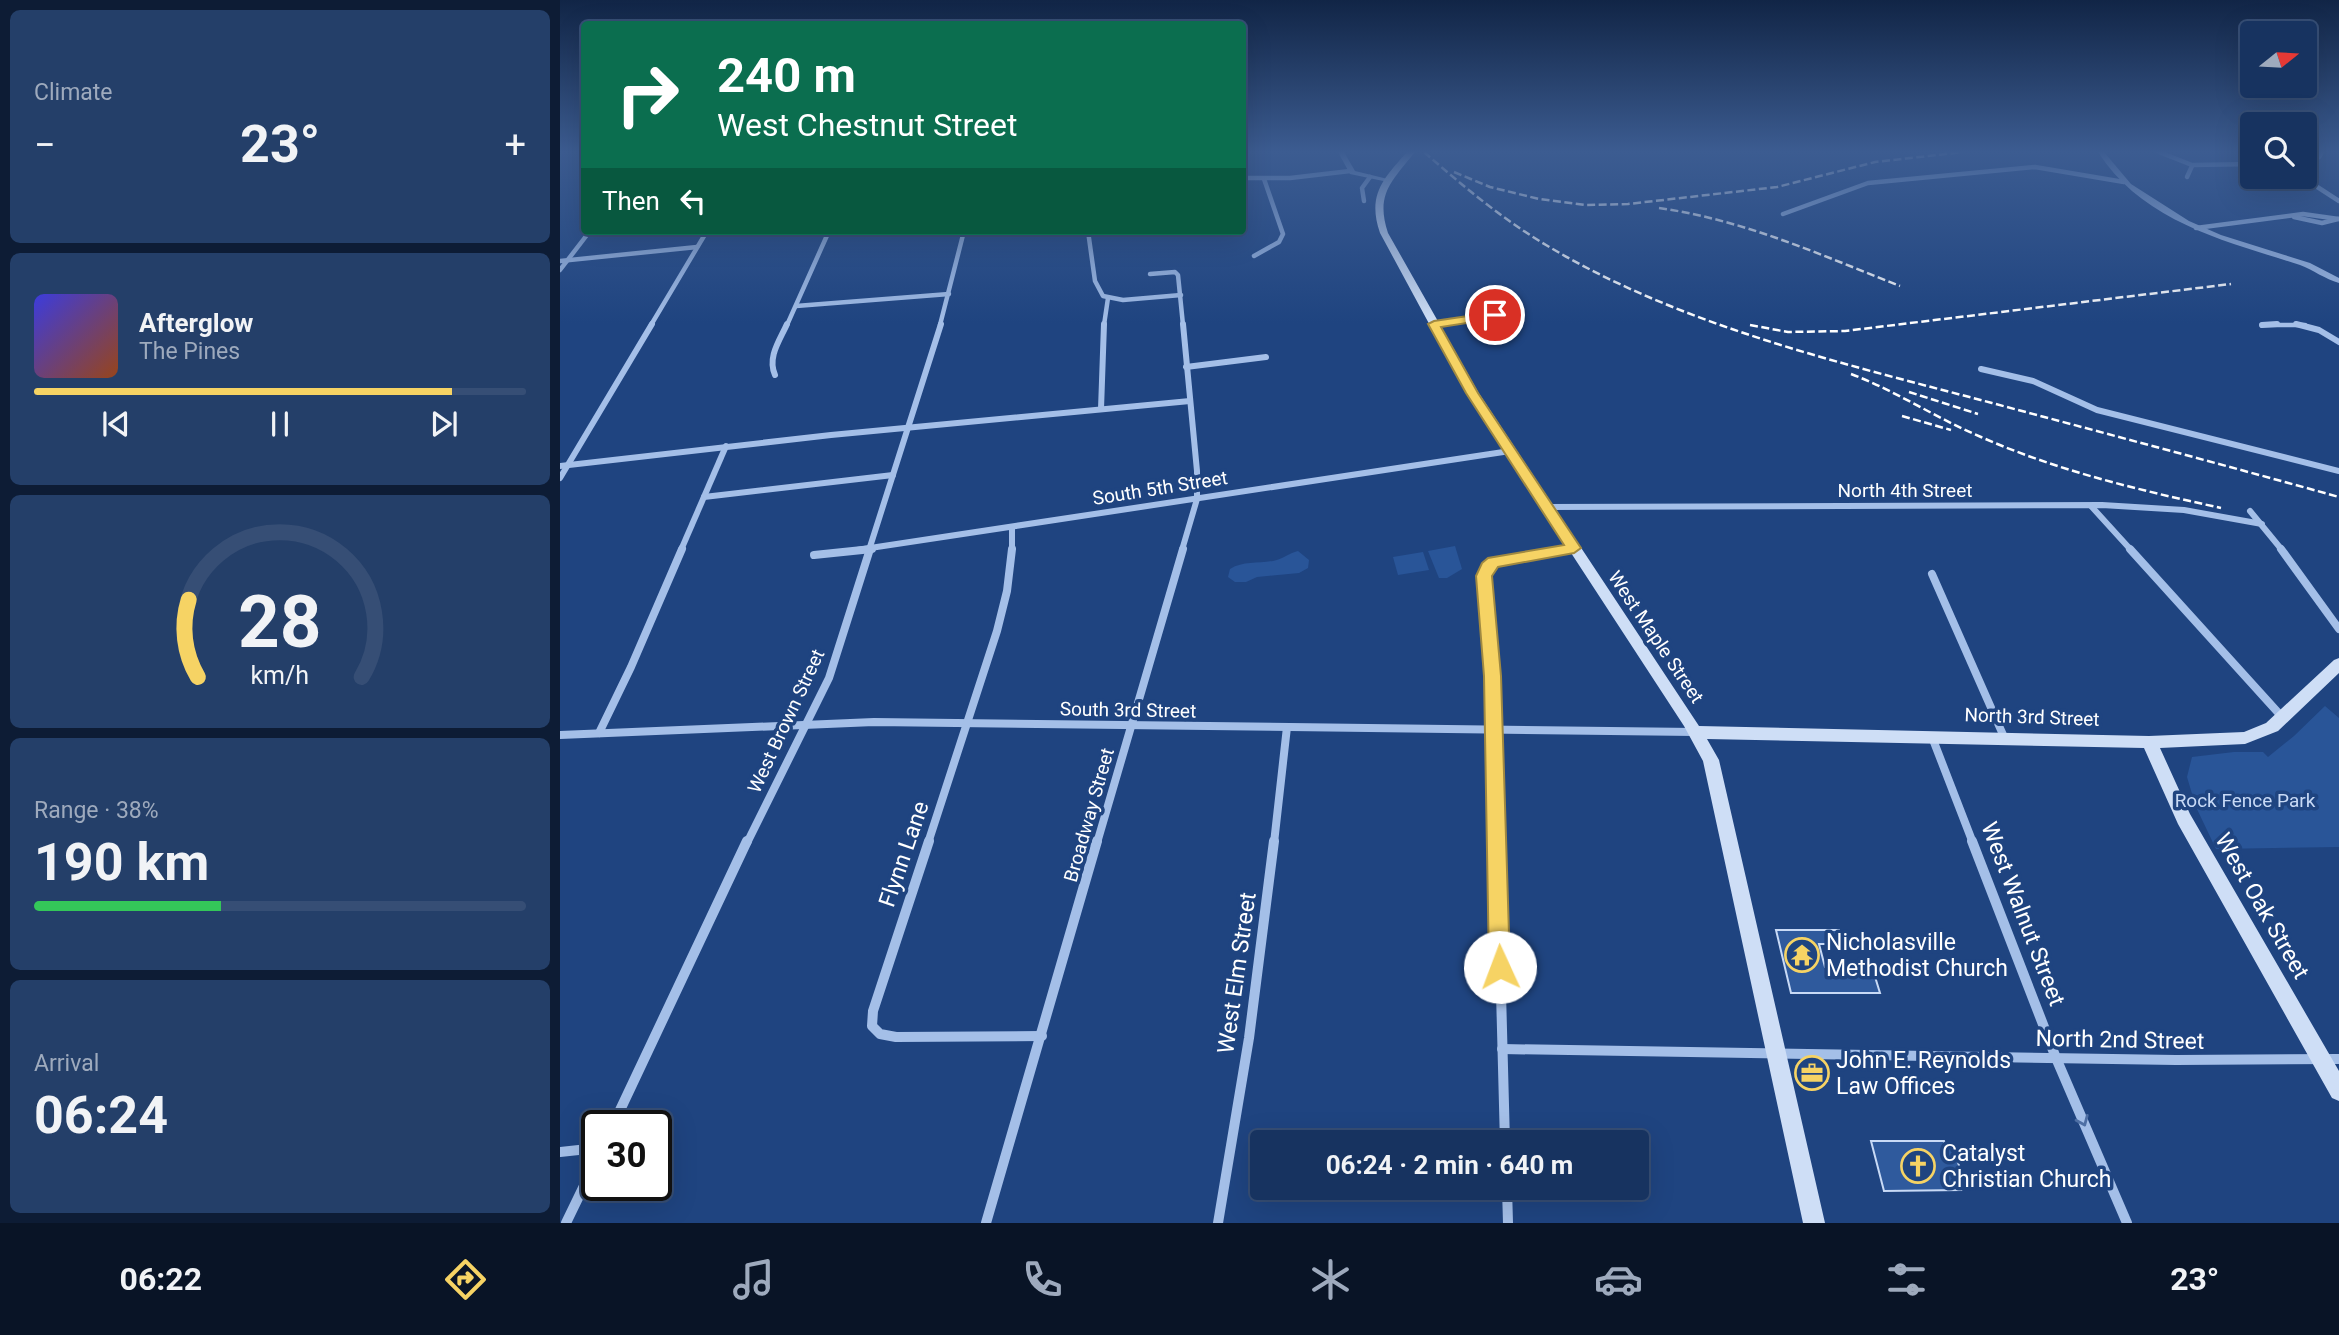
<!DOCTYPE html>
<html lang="en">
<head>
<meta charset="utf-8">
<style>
  body { margin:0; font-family:Roboto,sans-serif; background:#243f69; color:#f1f3f6; height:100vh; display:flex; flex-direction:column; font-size:26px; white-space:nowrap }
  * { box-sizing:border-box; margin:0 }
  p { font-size:23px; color:#9eaabd }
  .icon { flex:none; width:38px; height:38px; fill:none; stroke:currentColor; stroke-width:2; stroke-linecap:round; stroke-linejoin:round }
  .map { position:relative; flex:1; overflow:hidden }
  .side { display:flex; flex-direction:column; gap:10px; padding:10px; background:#0d1c35; width:560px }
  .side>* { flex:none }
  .banner { position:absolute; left:21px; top:21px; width:665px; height:214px; border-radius:7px; box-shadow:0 7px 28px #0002,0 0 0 2px #364e75; background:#0b6e4f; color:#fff; overflow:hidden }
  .needle { width:46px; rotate:72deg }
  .tools { position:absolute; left:1680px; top:21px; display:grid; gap:14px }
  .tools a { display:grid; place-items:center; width:77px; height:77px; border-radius:7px; background:#173360; box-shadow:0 7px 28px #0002,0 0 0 2px #364e75; font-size:35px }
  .speed { position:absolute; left:21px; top:1110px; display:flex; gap:14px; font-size:35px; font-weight:700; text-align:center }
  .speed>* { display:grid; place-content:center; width:91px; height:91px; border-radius:50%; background:#173360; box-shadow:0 7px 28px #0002,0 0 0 2px #364e75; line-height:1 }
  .speed .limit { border:4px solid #111; border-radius:10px; background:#fff; color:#111 }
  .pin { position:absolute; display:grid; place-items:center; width:60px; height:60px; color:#fff; margin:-30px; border:4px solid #fff; border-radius:50%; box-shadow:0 2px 7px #0007 }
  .me { position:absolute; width:77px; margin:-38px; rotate:358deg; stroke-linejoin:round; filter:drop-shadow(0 0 5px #0008) }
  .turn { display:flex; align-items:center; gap:24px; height:147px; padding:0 21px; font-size:32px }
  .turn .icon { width:91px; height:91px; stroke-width:2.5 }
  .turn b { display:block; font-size:49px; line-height:60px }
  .then { display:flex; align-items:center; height:66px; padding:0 21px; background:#0003; gap:14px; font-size:26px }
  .big { font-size:52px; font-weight:700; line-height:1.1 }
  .side .card { flex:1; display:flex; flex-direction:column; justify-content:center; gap:10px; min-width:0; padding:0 24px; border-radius:10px; background:#243f69 }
  .side .dial { align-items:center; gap:0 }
  .dial svg { height:182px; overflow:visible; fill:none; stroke:#364e75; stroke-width:7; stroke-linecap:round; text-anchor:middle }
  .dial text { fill:#f1f3f6; stroke:none }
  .song { display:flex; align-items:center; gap:21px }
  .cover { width:84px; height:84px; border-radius:10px; background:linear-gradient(135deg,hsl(240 70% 55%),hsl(20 70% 35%)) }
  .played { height:7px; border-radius:4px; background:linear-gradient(90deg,#f6d364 85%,#364e75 85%) }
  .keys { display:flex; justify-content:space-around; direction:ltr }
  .heat { display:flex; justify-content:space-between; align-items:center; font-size:38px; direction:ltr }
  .charge { height:10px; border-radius:5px; background:linear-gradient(90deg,#34c759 38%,#364e75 0) }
  .trip { position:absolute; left:690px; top:1130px; width:399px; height:70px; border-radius:7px; background:#173360; box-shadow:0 7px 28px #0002,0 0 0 2px #364e75; font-weight:700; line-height:70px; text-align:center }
  .menu { display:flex; height:112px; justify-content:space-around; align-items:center; background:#091426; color:#9eaabd }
  .menu .icon { width:49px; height:49px }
  .menu .selected { color:#f6d364 }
  .menu b { font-size:32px; color:#f1f3f6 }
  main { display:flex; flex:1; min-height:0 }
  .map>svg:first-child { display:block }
  .green { fill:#295598 }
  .building { fill:#2f5a9d; stroke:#c8daf6; stroke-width:2 }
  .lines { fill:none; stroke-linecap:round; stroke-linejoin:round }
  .minor-far3 { stroke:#a4bfe8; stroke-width:4.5 }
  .minor-far2 { stroke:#a4bfe8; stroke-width:6 }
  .minor-far1 { stroke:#a4bfe8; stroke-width:8 }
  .minor { stroke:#a4bfe8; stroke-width:10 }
  .tertiary { fill:#a4bfe8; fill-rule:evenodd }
  .secondary { fill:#cedef6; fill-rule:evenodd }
  .rail { stroke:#fff; stroke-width:2.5; stroke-dasharray:8 3.5; stroke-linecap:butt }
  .oneway { stroke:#4e6fa4 }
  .route { fill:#f6d364; stroke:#a08941; stroke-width:2 }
  .labels { text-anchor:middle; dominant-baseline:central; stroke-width:7; stroke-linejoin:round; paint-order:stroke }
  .street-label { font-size:19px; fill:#fff; stroke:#1f4480 }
  .park-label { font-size:19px; fill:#c8daf6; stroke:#1f4480 }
  .near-street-label { font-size:23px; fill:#fff; stroke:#1f4480 }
  .near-poi-label { font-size:23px; fill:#fff; stroke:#1f4480; text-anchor:start }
</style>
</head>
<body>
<main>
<section class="side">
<div class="card"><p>Climate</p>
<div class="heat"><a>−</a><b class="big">23°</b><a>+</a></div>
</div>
<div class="card">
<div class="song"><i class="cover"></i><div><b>Afterglow</b><p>The Pines</p></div></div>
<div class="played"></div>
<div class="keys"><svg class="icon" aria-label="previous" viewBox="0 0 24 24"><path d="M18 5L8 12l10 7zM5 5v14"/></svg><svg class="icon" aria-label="pause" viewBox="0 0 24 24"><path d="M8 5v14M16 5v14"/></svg><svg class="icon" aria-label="next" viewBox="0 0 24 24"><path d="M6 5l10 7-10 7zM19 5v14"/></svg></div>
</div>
<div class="card dial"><svg viewBox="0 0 100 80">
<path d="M14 69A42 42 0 1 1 86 69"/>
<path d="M14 69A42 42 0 0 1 10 35" stroke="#f6d364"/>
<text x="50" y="56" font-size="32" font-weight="700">28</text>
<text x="50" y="72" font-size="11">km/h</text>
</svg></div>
<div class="card"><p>Range · 38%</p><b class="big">190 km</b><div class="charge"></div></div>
<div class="card"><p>Arrival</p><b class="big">06:24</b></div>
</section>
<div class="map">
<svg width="1779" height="1223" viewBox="0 0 1779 1223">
  <rect width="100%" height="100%" fill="#1f4480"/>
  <!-- green -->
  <g class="green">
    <path d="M895,546L902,569L887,578H879L868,551Z"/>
    <path d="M738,551L749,560L748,568L739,573L697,577L686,582H675L668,577L670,569C686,559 704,566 722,558C728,555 731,553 738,551Z"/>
    <path d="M863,552L869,570L838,575L833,557Z"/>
    <path d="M1765,706L1779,718V847L1656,849L1636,807L1627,777L1632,757L1674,752H1703L1708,757L1734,736Z"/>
  </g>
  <!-- building -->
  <g class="building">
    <path d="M1216,930H1279L1284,944H1259L1265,967H1312L1320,993H1231Z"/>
    <path d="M1262,1065L1267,1081L1242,1082L1237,1066Z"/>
    <path d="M1311,1141H1384L1385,1144H1392L1406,1187H1400L1401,1190L1324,1191Z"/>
  </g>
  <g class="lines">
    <!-- minor-far3 -->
    <g class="minor-far3">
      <path d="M1599,152L1632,165L1692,164"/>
      <path d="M1745,161L1759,157L1762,152"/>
      <path d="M1627,177L1632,166"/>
      <path d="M1742,177L1779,201"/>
      <path d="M682,178H730L790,171"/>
      <path d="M804,201L802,188L810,177"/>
      <path d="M1223,214L1308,183L1475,167L1564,182"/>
      <path d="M1734,217L1762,223L1778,219"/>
      <path d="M1636,228L1743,214L1779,219"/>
      <path d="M528,231L535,281L543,296L563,300L621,295"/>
      <path d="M694,256L719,242L723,234L704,179"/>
      <path d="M0,261L137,247"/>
      <path d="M0,270L30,231"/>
      <path d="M590,274L615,272L618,275L623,325"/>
      <path d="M236,306L389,294"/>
      <path d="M874,324L962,311"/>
      <path d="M91,325L147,231"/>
      <path d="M227,325L269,231"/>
      <path d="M380,325L404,231"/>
      <path d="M544,325L548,298"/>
      <path d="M1702,325H1745"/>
    </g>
    <!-- minor-far2 -->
    <g class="minor-far2">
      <path d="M874,324H877"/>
      <path d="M1736,324L1759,330L1779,342"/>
      <path d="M1702,325L1717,324"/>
      <path d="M626,367L706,357"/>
      <path d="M1421,369L1473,381L1537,410L1779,471"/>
      <path d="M215,375C207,357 220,340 227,324"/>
      <path d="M541,409L544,324"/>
      <path d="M0,466L271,435L630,401"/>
      <path d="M0,478L92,324"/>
      <path d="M144,497L333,475"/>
      <path d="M1531,506L1571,550"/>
      <path d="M987,507L1542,505L1624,510L1702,524"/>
      <path d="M1690,511L1722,550"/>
      <path d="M452,527V550"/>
      <path d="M121,550L166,446"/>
      <path d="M297,550L950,451"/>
      <path d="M309,550L381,324"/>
      <path d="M622,550L637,499V471L623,324"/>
      <path d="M1001,550L1014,548"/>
    </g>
    <!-- minor-far1 -->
    <g class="minor-far1">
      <path d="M1570,549L1723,718"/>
      <path d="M1721,549L1779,629"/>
      <path d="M254,555L312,549"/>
      <path d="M1372,574L1444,737"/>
      <path d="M39,733L71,667L122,549"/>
      <path d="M0,735L314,722L1135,732"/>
      <path d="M1372,737L1413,843"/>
      <path d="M187,843L269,678L310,549"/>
      <path d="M368,843L437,631L447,591L452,549"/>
      <path d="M537,843L623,549"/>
      <path d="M714,843L727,727"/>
      <path d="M937,843L932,676L924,576L927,567L933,562L1011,549"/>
    </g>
    <!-- minor -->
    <g class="minor">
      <path d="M369,841L313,1011L312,1026L320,1034L336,1037L482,1036"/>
      <path d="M937,841L945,1143"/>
      <path d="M1412,841L1496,1058L1567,1223"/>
      <path d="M942,1049L1616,1060L1779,1059"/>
      <path d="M53,1125L187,841"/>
      <path d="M0,1152L37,1148"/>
      <path d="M947,1188L948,1223"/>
      <path d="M6,1223L37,1159"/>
      <path d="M426,1223L537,841"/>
      <path d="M658,1223L689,1038L714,841"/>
    </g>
    <!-- tertiary -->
    <g class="tertiary">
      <path d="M778,152H784L795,171L832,180L828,182L790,174Z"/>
      <path d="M1538,152H1544L1571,184L1629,221L1661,235L1750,263L1779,278V283C1765,279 1753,270 1740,265C1665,241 1583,222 1538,152Z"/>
    </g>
    <!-- secondary -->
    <path class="secondary" d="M847,152H855C832,181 815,194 828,233L918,392L1139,726L1589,736L1684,732L1706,723L1774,660L1779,658V673L1718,731L1685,744L1600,748L1630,814L1779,1071V1101L1772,1098L1618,824L1584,748L1147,739L1159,760L1265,1223H1243L1143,761L1124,726L906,392L820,233C807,195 823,179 847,152Z"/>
    <!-- rail -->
    <g class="rail">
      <path d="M864,152C903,186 941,218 986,245C1121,326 1281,363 1432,403C1548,434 1664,465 1779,497"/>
      <path d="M894,172L930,187L979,199L1026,205L1068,204L1217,187L1315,162L1403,152"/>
      <path d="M1099,208C1184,220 1261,255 1340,286"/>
      <path d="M1190,325L1228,332L1285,331L1671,284"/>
      <path d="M1291,374C1336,391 1376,418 1421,437C1498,471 1579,490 1661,508"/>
      <path d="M1349,392L1418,414"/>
      <path d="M1342,416L1391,430"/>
    </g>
  </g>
  <!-- one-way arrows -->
  <defs><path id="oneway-chevron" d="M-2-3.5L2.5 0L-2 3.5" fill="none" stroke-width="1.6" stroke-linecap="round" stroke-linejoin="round" transform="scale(1.75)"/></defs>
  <use class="oneway" href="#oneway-chevron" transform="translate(1523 1121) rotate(67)"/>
  <!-- sky -->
  <linearGradient id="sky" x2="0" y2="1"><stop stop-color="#112546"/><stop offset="0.47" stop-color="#3c5c91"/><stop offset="1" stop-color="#3c5c91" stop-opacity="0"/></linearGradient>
  <rect width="1779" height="323" fill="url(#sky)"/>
  <!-- route -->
  <path class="route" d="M935,312L939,313V318L881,327L918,393L1021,548L1014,553L938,567L932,576L941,676L950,967L947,974L940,977L932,974L929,967L924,676L916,576L922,563L928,558L1004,545L906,393L868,324L874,321Z"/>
  <!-- icons -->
  <defs>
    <g id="temple-ring" transform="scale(1.75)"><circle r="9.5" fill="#1f4480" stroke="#f6d364" stroke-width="1.5"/><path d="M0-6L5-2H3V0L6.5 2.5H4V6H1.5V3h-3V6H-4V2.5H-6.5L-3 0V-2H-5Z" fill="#f6d364"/></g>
    <g id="office-ring" transform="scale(1.75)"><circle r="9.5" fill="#1f4480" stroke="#f6d364" stroke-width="1.5"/><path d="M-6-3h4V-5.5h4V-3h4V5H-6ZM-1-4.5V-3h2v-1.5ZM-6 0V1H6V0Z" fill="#f6d364"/></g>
    <g id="church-ring" transform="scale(1.75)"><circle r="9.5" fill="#1f4480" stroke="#f6d364" stroke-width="1.5"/><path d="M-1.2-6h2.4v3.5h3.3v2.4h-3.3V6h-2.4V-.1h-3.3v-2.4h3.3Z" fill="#f6d364"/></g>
  </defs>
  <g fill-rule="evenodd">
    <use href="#temple-ring" x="1242" y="955"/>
    <use href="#office-ring" x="1252" y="1073"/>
    <use href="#church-ring" x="1358" y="1166"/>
  </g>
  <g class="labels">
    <!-- street labels -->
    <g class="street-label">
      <text transform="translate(600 488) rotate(-9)">South 5th Street</text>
      <text x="1345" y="490">North 4th Street</text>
      <text transform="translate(1096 637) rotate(56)">West Maple Street</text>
      <text transform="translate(568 710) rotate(1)">South 3rd Street</text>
      <text transform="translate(1472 717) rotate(2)">North 3rd Street</text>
      <text transform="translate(226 721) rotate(-65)">West Brown Street</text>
      <text transform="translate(529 815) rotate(-74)">Broadway Street</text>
    </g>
    <!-- park labels -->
    <g class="park-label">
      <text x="1685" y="800">Rock Fence Park</text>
    </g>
    <!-- near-street labels -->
    <g class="near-street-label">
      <text transform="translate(344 854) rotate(-71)">Flynn Lane</text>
      <text transform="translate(1702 906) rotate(60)">West Oak Street</text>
      <text transform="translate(1463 914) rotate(69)">West Walnut Street</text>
      <text transform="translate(677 973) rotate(-82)">West Elm Street</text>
      <text transform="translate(1560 1040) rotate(1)">North 2nd Street</text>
    </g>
    <!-- near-poi labels -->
    <g class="near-poi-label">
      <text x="1266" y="942">Nicholasville<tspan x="1266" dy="26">Methodist Church</tspan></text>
      <text x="1276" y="1060">John E. Reynolds<tspan x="1276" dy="26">Law Offices</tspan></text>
      <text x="1382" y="1153">Catalyst<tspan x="1382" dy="26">Christian Church</tspan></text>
    </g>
  </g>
</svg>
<div class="tools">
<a><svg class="needle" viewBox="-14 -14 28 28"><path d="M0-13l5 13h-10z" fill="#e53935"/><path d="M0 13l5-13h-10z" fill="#9eaabd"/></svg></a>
<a><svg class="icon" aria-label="search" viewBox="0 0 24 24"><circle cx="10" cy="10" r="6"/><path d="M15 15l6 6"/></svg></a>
</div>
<div class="speed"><div class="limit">30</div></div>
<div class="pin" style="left:935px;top:315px;background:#d93025"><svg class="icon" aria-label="arrive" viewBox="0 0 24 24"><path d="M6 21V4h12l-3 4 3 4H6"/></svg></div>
<svg class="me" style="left:940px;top:967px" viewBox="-20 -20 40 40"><circle r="19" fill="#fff"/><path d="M0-13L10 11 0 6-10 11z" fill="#f6d364"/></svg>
<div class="trip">06:24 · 2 min · 640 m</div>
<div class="banner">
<div class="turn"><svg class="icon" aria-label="right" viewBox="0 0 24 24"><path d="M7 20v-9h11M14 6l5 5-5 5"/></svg><div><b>240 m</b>West Chestnut Street</div></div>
<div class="then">Then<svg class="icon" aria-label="left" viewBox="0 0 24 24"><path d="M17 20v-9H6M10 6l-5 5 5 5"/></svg></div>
</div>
</div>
</main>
<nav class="menu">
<b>06:22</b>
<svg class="icon selected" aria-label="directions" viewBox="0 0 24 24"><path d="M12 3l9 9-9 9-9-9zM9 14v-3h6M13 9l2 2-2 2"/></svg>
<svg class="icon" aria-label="music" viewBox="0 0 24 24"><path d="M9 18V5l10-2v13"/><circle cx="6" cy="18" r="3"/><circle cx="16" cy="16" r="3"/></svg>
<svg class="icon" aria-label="phone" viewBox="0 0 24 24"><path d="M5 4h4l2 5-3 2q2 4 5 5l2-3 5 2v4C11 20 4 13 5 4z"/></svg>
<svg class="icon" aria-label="climate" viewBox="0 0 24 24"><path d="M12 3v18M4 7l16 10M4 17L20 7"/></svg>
<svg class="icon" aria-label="car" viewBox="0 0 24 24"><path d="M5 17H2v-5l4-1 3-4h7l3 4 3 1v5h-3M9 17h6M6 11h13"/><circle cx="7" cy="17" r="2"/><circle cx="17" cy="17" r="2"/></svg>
<svg class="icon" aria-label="filters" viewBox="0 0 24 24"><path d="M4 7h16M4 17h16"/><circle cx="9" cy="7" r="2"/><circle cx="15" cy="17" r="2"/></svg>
<b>23°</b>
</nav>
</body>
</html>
